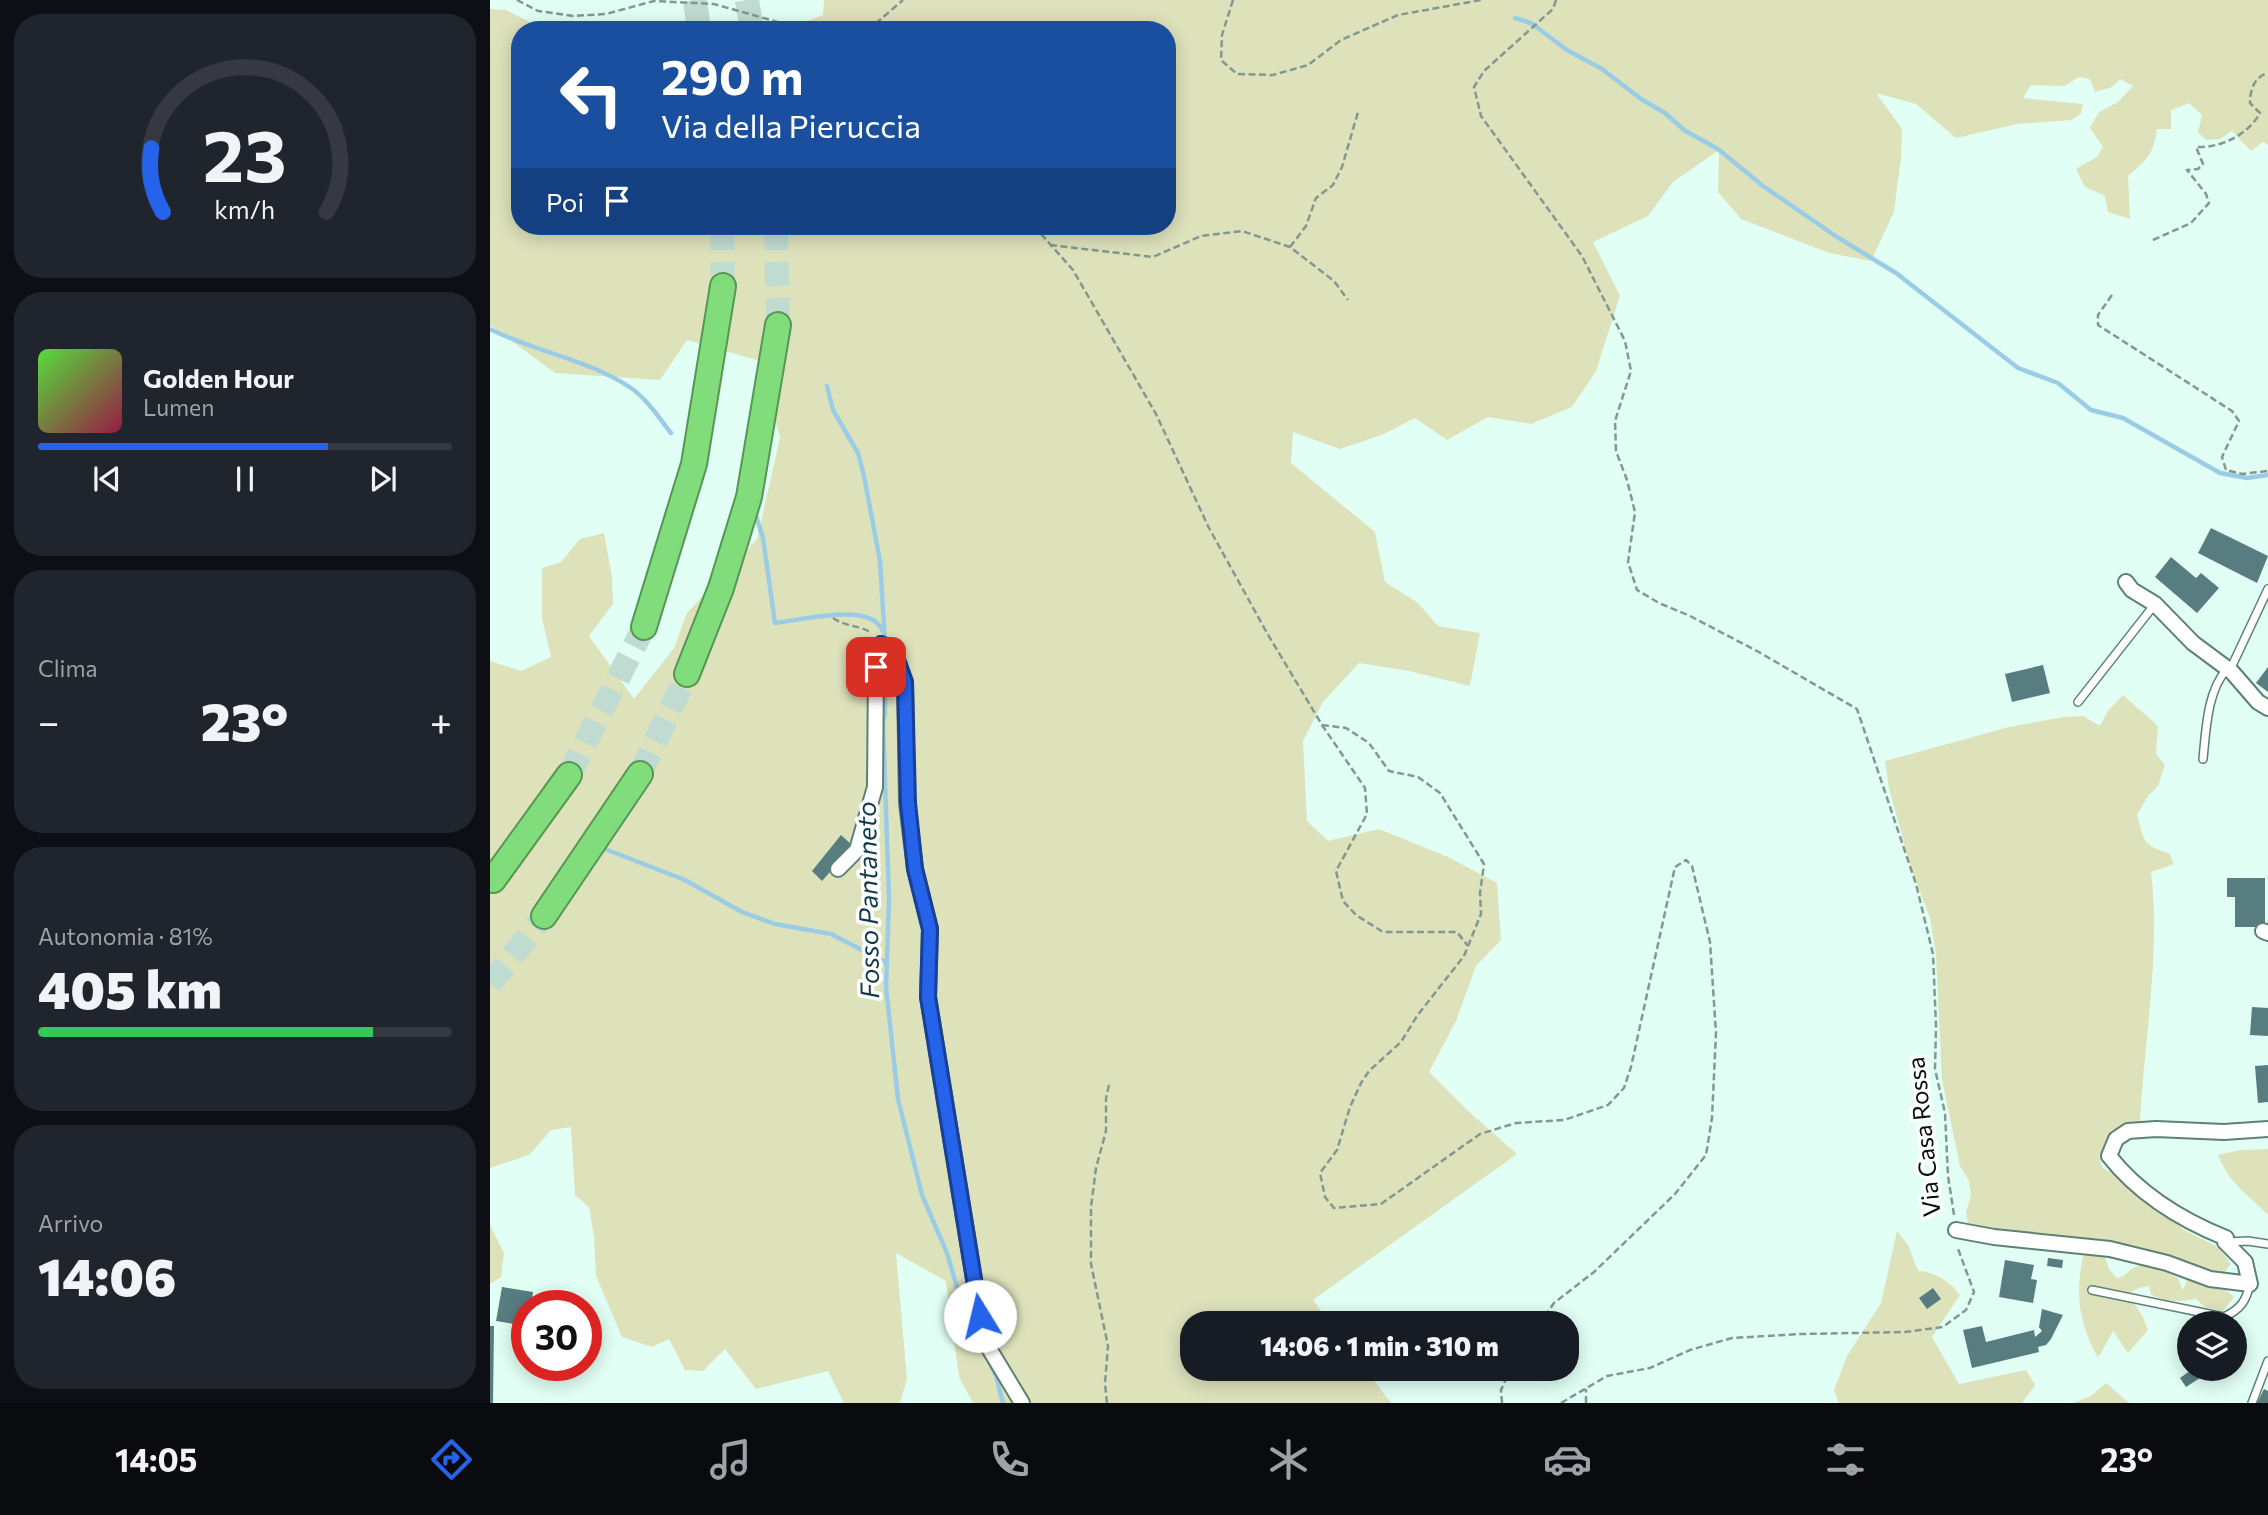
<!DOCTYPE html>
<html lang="it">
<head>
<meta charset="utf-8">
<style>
  body { margin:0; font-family:Commissioner,sans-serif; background:#20242c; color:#f1f3f6; height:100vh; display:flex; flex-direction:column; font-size:26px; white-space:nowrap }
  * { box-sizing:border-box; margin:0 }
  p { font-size:23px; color:#9ea1a6 }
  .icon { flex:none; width:38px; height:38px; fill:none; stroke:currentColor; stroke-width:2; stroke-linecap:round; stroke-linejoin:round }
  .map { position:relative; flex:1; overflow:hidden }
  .details { display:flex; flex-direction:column; gap:14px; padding:14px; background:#0d0f14; width:490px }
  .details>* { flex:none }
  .top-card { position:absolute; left:21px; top:21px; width:665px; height:214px; border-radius:28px; box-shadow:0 4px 18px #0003; background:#1a4fa0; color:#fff; overflow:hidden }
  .buttons { position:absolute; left:1687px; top:1311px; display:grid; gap:14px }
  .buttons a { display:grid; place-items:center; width:70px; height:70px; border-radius:50%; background:#171b24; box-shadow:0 4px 18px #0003; font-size:35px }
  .speed { position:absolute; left:21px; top:1290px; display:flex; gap:14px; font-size:35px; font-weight:700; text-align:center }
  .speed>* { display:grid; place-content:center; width:91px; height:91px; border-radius:50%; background:#171b24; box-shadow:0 4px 18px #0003; line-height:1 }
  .speed .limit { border:10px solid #d22; background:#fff; color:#111 }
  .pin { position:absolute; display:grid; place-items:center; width:60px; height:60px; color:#fff; margin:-30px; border-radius:14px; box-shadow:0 4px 10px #0006 }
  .me { position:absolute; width:77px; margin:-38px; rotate:351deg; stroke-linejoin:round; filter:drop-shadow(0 0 5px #0008) }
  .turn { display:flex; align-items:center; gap:24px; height:147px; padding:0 35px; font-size:32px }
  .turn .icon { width:91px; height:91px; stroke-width:2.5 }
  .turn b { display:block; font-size:49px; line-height:60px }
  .then { display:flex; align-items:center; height:66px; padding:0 35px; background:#0003; gap:14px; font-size:26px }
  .big { font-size:52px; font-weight:800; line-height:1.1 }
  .details .widget { flex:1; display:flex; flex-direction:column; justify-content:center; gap:10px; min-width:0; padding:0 24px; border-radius:28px; background:#20242c }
  .details .dial { align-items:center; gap:0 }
  .dial svg { height:182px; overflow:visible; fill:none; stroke:#363941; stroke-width:7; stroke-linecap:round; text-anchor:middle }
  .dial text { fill:#f1f3f6; stroke:none }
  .song { display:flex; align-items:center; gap:21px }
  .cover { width:84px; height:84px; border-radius:10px; background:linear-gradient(135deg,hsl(110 70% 55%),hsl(340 70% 35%)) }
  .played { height:7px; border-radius:4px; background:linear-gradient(90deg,#2563eb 70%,#363941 70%) }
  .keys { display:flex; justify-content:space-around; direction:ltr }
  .heat { display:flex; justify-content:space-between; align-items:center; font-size:38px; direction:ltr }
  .charge { height:10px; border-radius:5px; background:linear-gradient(90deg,#34c759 81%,#363941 0) }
  .trip { position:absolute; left:690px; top:1311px; width:399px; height:70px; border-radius:28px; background:#171b24; box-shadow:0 4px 18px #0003; font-weight:800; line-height:70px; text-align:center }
  .tab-bar { display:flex; height:112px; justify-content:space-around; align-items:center; background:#090b0e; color:#9ea1a6 }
  .tab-bar .icon { width:49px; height:49px }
  .tab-bar .current { color:#2563eb }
  .tab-bar b { font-size:32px; color:#f1f3f6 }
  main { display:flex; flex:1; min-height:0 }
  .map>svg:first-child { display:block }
  .green { fill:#dde2bb }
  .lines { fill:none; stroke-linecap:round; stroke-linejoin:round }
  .stream { stroke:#9bcce5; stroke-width:4.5 }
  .building { fill:#577d80 }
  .motorway-tunnel { stroke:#c0dbd1; stroke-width:24; stroke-dasharray:24 12; stroke-linecap:butt }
  .service-casing { stroke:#5e8075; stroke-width:10 }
  .minor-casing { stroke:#5e8075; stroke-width:18 }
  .motorway-casing { stroke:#569654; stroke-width:28 }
  .path { stroke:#829890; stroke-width:2.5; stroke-dasharray:7 3.5; stroke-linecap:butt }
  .service { stroke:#fff; stroke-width:7 }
  .minor { stroke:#fff; stroke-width:14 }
  .motorway { stroke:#81dd7b; stroke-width:24 }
  .route-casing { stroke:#184099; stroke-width:18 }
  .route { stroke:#2563eb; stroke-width:12 }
  .labels { text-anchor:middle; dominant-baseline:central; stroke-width:7; stroke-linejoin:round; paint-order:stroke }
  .street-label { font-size:24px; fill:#05110d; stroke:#fff }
  .water-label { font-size:26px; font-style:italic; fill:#0f394b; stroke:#fff }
</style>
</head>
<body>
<main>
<section class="details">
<div class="widget dial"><svg viewBox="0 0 100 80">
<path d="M14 69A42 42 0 1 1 86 69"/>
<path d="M14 69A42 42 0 0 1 9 41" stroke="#2563eb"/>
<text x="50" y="56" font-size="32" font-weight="700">23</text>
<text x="50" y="72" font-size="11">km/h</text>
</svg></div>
<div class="widget">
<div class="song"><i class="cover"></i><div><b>Golden Hour</b><p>Lumen</p></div></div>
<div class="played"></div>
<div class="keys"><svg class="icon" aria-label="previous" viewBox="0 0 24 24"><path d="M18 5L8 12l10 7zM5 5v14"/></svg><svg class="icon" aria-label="pause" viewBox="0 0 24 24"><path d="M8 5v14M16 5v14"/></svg><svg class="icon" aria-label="next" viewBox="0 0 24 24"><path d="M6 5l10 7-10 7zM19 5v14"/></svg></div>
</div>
<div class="widget"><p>Clima</p>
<div class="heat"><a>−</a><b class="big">23°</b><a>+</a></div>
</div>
<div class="widget"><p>Autonomia · 81%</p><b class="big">405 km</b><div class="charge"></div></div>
<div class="widget"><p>Arrivo</p><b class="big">14:06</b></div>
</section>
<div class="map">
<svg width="1778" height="1403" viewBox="0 0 1778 1403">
  <rect width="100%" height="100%" fill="#e1fff4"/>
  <!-- green -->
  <g class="green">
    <path d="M334,0H1778V145L1773,142L1761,151L1742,131L1730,139L1716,140L1708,132L1712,115L1699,103L1681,110V129H1667C1664,154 1656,161 1638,176L1640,219L1618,212L1615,196L1595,187L1586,169L1607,157L1613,147L1600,128L1609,112L1628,102L1643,86L1630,79L1622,87L1605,92L1600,79L1589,77L1574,86L1541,85L1533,98L1593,104L1591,114L1581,120L1527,124L1466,138L1426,104L1386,93L1412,129L1411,158L1404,212L1381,261L1339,253L1251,219L1228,192L1229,150L1183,182L1158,216L1103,242L1130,296L1106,371L1082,407L1041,424L998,417L957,440L925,418L894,434L850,449L803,432L801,463L885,532L895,582L928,603L948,626L990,633L980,686L919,671L869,663L833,702L813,741L817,821L838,841L889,829L958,857L1007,883L1011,940L986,966L966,1021L939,1072L977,1110L1027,1154L823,1300L840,1323H702V1368L875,1369L901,1403H483L469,1377L456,1281L406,1253L417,1379L410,1403H354L338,1371L266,1389L235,1349L213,1371L195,1370L179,1339L162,1347L132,1337L106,1276L104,1238L99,1207L85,1195L81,1127L61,1130L39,1155L0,1168V661L31,671L61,657L52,618V568L71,562L90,539L114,533L122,577L123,604L99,636L144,699L184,648L197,613L267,539L290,438L270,361L197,340L170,380L65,373L0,325V9L16,10L56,30H30V226H677V30H294L333,15Z"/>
    <path d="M1633,695L1668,726L1666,754L1675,765L1668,786L1658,796L1647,815C1654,839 1652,846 1679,853L1684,864L1661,872C1671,950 1654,1042 1650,1122L1620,1131V1140L1609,1156L1612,1167L1618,1171H1625L1694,1230L1728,1247L1741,1264L1734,1273L1698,1264L1646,1246L1520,1232L1478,1223L1476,1212L1481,1196L1479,1181L1470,1166L1452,1080L1446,955L1440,918L1421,868L1399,788L1395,761L1519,727L1574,717L1593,716L1610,726L1618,711Z"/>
    <path d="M1778,1149V1215C1757,1193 1740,1185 1728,1155L1750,1150Z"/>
    <path d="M0,1225L14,1253L11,1277L0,1284Z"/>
    <path d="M1407,1231L1418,1245L1428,1271C1446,1272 1459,1281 1470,1295L1442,1337L1469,1384L1536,1370L1545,1385L1532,1403H1349L1344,1390L1357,1356L1391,1303Z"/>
    <path d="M1600,1253L1614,1255L1619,1269L1627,1278C1635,1277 1635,1274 1642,1269C1654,1260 1675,1272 1688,1278L1693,1290L1697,1280L1702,1278L1736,1290L1744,1297L1733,1311L1715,1307L1706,1299C1689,1302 1677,1302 1661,1295L1659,1286L1649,1288L1638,1294L1653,1317L1658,1330L1638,1353L1623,1331L1608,1358C1589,1323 1585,1296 1593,1256Z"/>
    <path d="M1616,1383L1639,1403H1583L1601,1396Z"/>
  </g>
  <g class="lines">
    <!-- stream -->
    <g class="stream">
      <path d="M1025,18L1041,23L1077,50L1112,69L1151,99L1175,113L1194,130L1228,149L1273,186L1347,237L1406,273L1528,368L1568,383L1601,410L1633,418L1730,473L1757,478L1778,475"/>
      <path d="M0,329C45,352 98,359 141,388C157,399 169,418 181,433"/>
      <path d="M337,386L343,410L368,453L374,476L390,561L395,642"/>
      <path d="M266,516L273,538L285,623C310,620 359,608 381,619C387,621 390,626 393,631"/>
      <path d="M396,651L395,714L393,722L399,898L396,987L408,1099L432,1195L457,1253L475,1315L493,1350"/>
      <path d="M115,849L195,880L252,912L285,924L341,934L395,962"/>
      <path d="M499,1361L506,1376L513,1403"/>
    </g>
  </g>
  <!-- building -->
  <g class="building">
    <path d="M1721,528L1778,556L1767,583L1708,553Z"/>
    <path d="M1681,557L1706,578L1711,573L1729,588L1707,613L1665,577Z"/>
    <path d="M1553,665L1560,693L1522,702L1515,674Z"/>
    <path d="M1778,667V692L1766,683Z"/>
    <path d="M351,835L363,846L332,881L322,871Z"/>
    <path d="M1737,878H1775V927H1745V897H1737Z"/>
    <path d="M1762,1007L1778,1008V1036L1760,1035Z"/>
    <path d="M1778,1065V1102L1768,1103L1765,1066Z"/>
    <path d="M1558,1258L1573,1260L1572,1268L1557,1266Z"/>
    <path d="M1515,1260L1544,1265L1541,1279L1547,1280L1543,1303L1509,1297Z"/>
    <path d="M12,1287L43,1292L41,1306H37V1338L28,1337L30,1325L6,1321Z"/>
    <path d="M1443,1288L1451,1299L1437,1309L1429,1298Z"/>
    <path d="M1552,1309L1573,1315L1561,1339L1556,1345L1548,1347L1549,1352L1482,1368L1473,1330L1492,1326L1496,1342L1544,1330L1545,1337L1552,1331L1549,1327Z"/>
    <path d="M0,1326H4L3,1403H0Z"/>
    <path d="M1704,1368H1717L1719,1372L1696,1387L1690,1378Z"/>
    <path d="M1774,1389L1778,1391V1403H1767Z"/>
  </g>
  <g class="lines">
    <!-- motorway-tunnel -->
    <g class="motorway-tunnel">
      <path d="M205,0L209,30"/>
      <path d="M257,0L262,30"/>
      <path d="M232,226L233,286"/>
      <path d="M286,226L288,325"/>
      <path d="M150,774L197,674"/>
      <path d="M79,775L154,627"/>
      <path d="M0,984L54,916"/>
    </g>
    <!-- service casing -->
    <g class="service-casing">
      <g id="service">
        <path d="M1740,670L1778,589"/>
        <path d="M1588,702L1665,604"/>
        <path d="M1713,759C1716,730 1717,691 1737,669"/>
        <path d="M1737,1242L1758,1241L1778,1244"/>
        <path d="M1602,1290L1734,1317C1751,1309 1756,1301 1760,1284"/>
        <path d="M1762,1403L1778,1361"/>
      </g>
    </g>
    <!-- minor casing -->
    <g class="minor-casing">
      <g id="minor">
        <path d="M1636,582L1642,590L1665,604L1703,643L1742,672L1768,702L1778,708"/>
        <path d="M348,869L367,850L385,787L386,667L391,644L403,649L415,682L417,803L425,869L440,929L438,997L490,1316L500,1350L532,1403"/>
        <path d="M1773,931L1778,933"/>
        <path d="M1466,1230L1504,1237L1620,1249L1677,1263L1720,1279L1760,1284L1755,1262L1735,1242L1736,1238C1691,1220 1650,1195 1619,1156L1626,1139L1638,1131L1666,1129L1734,1132L1778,1129"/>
      </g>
    </g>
    <!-- motorway casing -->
    <g class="motorway-casing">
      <g id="motorway">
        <path d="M154,627L204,464L233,286"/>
        <path d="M197,674L231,588L259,497L288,325"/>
        <path d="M3,880L79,775"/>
        <path d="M54,916L150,774"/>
      </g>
    </g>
    <!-- path -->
    <g class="path">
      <path d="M27,0L48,11L83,16L116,14L164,1L224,4L309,28L384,25L413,0"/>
      <path d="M743,0L732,35L731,60L747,74L783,75L818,65L851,40L908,15L991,0"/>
      <path d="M1066,0L1063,9L994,71L984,87L991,116L1092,256L1135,341L1141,371L1125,421L1126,451L1137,480L1145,512L1138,562L1147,590L1169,603L1200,616L1267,651L1367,709L1426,884L1443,954L1446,1026L1445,1069L1455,1113L1458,1176L1464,1215"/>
      <path d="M544,226L583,270L666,414L719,528L777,633L832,725L875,788L877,814L846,871L853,901L866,915L893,932H967L978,946"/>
      <path d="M1663,240L1701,223L1719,203L1716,194L1697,170L1708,169L1713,164L1706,147C1731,148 1758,135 1770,113L1760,103C1760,90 1764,77 1778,73"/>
      <path d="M560,245L663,257L711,236L752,231L800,247L844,281L858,300"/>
      <path d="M800,247L816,226L826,198L843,185L852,167L868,112"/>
      <path d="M1622,295L1608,315V325L1742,411L1749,421L1732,457L1736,470L1752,474L1778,471"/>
      <path d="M343,618C356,627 369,625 382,633"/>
      <path d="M832,725L856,728L879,743L899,771L928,777L950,793L994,864L990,893L991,914L974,956L927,1016L911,1042L879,1071L871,1083L860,1107L847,1150L830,1173L835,1197L844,1208L891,1204L990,1134L1026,1123L1074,1120L1118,1105L1134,1088L1141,1067L1185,867L1196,860L1202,866L1220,942L1226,1033L1222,1118L1216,1155L1185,1194L1104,1272L1064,1303L1050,1323"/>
      <path d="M617,1403L615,1383L618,1346L601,1264V1207L606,1168L616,1131V1098L619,1085"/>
      <path d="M1012,1403L1011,1390L1021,1368"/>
      <path d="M1071,1403L1117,1376L1160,1368L1200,1350L1242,1338L1311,1334L1415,1332L1453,1327L1476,1310L1484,1292L1467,1246"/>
      <path d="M1096,1403V1389"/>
    </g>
    <!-- service -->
    <use href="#service" class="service"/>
    <!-- minor -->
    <use href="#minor" class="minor"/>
    <!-- motorway -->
    <use href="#motorway" class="motorway"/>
  </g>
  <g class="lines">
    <!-- route casing -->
    <g class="route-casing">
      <path id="route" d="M386,667L391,644L403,649L415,682L418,803L425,869L440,929L438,997L490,1316"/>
    </g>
    <!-- route -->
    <use href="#route" class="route"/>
  </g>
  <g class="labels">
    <!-- street labels -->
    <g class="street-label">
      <text transform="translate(1433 1137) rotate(-96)">Via Casa Rossa</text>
    </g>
    <!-- water labels -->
    <g class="water-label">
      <text transform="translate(377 900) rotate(-91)">Fosso Pantaneto</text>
    </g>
  </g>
</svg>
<div class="buttons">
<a><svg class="icon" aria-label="layers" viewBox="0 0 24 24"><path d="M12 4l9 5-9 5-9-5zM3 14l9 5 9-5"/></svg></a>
</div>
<div class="speed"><div class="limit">30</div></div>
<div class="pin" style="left:386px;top:667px;background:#d93025"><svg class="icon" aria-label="arrive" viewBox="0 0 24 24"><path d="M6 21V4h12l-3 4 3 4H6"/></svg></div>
<svg class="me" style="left:490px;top:1316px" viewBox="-20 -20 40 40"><circle r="19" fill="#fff"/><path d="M0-13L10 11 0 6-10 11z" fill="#2563eb"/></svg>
<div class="trip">14:06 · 1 min · 310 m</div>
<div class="top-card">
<div class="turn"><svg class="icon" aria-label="left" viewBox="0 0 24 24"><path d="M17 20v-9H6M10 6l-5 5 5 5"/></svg><div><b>290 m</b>Via della Pieruccia</div></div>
<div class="then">Poi<svg class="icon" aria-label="arrive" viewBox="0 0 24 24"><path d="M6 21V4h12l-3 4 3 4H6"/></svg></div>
</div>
</div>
</main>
<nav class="tab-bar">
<b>14:05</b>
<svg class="icon current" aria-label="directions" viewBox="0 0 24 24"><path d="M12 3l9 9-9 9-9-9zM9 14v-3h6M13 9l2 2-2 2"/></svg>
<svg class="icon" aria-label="music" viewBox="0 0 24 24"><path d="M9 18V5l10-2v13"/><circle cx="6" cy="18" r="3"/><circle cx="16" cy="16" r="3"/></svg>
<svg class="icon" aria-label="phone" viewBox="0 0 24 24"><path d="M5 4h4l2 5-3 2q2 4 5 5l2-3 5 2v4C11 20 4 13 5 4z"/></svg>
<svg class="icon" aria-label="climate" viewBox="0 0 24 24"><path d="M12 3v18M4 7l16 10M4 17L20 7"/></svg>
<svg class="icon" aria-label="car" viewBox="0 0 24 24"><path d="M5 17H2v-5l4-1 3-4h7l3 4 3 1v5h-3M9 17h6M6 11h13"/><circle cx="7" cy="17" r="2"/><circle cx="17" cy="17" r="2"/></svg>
<svg class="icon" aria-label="filters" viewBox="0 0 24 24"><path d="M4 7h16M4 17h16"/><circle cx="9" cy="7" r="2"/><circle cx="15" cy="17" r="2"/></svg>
<b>23°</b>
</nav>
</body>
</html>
